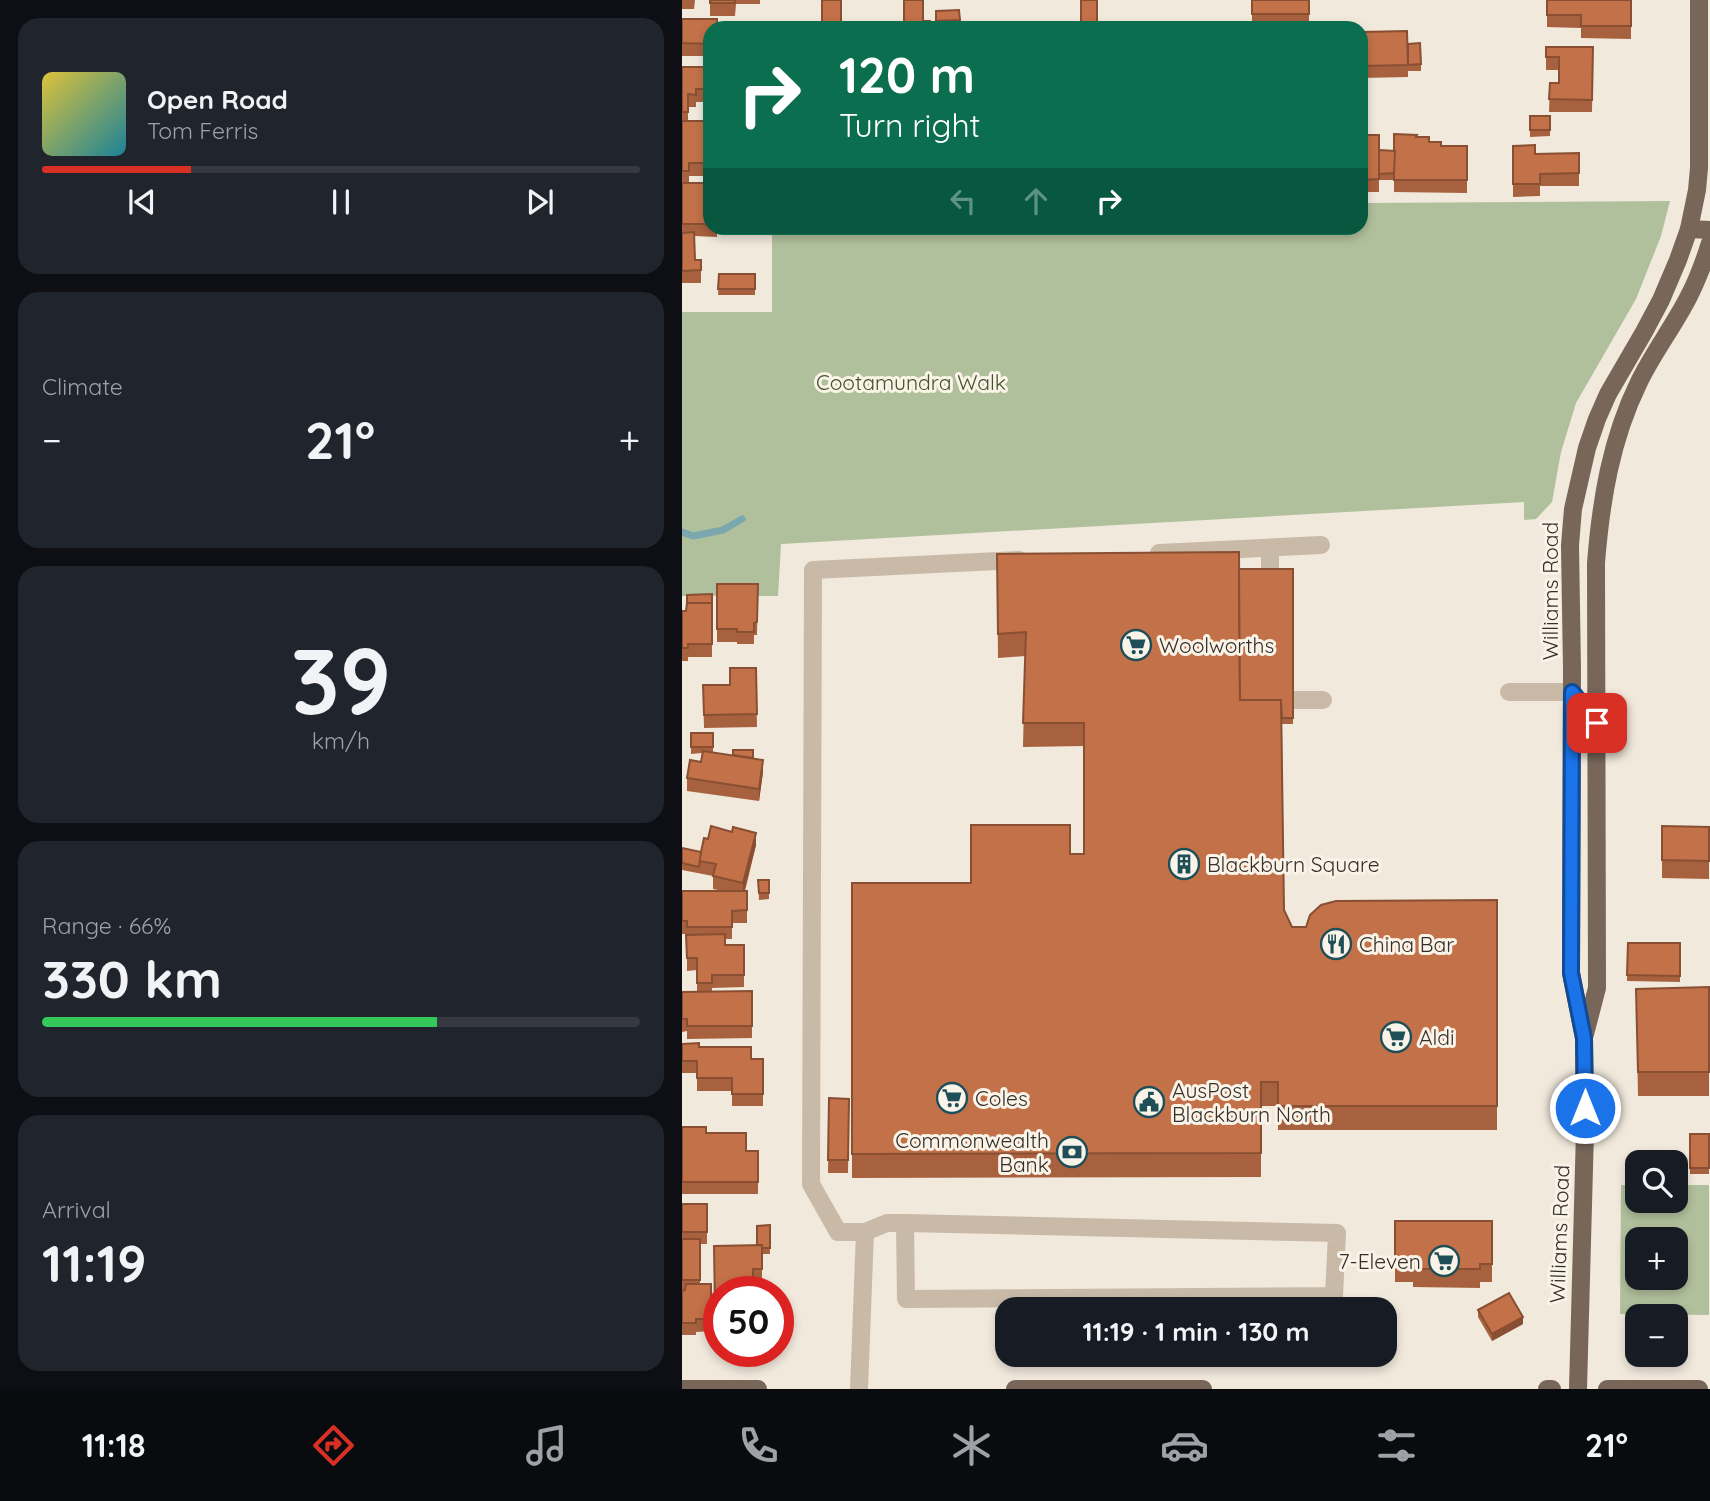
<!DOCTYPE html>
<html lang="en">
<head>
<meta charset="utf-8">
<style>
  body { margin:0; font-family:Quicksand,sans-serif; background:#20242c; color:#f1f3f6; height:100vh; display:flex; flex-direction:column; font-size:26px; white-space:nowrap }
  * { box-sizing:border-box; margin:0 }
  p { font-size:23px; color:#9ea1a6 }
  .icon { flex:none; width:38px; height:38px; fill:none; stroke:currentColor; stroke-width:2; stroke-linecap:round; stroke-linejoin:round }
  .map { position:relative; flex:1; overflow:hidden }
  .sheet { display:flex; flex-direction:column; gap:18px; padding:18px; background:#0d0f14; width:682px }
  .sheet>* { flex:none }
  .top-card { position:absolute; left:21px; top:21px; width:665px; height:214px; border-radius:21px; box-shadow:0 4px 10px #0003; background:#0b6e4f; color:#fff; overflow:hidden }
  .buttons { position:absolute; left:943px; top:1150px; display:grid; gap:14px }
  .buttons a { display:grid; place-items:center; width:63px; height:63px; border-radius:14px; background:#171b24; box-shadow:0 4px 10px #0003; font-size:35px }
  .speed { position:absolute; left:21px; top:1276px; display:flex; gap:14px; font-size:35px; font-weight:700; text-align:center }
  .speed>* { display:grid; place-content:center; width:91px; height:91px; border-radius:50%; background:#171b24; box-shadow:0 4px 10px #0003; line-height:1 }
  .speed .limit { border:10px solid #d22; background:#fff; color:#111 }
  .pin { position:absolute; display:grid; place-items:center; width:60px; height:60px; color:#fff; margin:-30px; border-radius:14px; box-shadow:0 4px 10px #0006 }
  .me { position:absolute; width:77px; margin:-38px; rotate:0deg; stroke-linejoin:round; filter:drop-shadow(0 0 5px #0008) }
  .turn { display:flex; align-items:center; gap:24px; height:147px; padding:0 21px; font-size:32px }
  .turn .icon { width:91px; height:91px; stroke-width:2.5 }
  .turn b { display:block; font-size:49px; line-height:60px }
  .lanes { display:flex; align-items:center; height:66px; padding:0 21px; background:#0003; justify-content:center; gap:35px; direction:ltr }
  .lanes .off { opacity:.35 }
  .big { font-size:52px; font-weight:800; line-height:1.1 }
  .sheet .widget { flex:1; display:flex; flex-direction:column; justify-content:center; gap:10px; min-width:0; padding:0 24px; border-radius:21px; background:#20242c }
  .sheet .dial { align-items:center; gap:0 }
  .dial b { font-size:91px; line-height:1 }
  .song { display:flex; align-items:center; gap:21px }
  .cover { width:84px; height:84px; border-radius:10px; background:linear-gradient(135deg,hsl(50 70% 55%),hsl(190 70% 35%)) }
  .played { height:7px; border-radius:4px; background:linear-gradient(90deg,#d93025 25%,#363941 25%) }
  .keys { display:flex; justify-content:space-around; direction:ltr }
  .heat { display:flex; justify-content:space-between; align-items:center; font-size:38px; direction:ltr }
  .charge { height:10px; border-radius:5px; background:linear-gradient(90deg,#34c759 66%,#363941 0) }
  .trip { position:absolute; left:313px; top:1297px; width:402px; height:70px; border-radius:21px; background:#171b24; box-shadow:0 4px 10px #0003; font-weight:800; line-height:70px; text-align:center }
  .dock { display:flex; height:112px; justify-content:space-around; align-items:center; background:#090b0e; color:#9ea1a6 }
  .dock .icon { width:49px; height:49px }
  .dock .selected { color:#d93025 }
  .dock b { font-size:32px; color:#f1f3f6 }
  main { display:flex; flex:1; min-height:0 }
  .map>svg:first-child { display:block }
  .green { fill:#b1c09c; fill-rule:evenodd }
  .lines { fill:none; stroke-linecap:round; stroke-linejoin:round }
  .stream { stroke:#7ba7ae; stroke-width:7 }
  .minor { stroke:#c9baa8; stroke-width:18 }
  .major { stroke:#786659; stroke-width:18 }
  .wall { fill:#a8613e }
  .shaded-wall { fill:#884f32 }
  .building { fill:#c37148; stroke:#884f32; stroke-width:2 }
  .route-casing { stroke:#114b97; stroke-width:18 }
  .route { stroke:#1a73e8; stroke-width:12 }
  .labels { text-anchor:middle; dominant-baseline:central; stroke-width:6; stroke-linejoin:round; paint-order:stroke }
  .park-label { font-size:21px; fill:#42542c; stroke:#f9f3e8 }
  .street-label { font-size:21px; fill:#362e28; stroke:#f9f3e8 }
  .poi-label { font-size:21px; fill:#362e28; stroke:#f9f3e8; text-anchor:start }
</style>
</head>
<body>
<main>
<section class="sheet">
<div class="widget">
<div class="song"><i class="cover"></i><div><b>Open Road</b><p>Tom Ferris</p></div></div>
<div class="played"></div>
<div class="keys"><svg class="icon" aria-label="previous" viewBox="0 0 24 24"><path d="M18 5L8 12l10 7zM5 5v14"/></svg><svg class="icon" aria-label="pause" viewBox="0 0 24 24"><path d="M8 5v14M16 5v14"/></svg><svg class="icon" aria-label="next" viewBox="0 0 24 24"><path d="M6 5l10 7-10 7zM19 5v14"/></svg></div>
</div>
<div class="widget"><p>Climate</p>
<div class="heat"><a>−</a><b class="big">21°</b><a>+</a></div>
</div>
<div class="widget dial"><b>39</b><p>km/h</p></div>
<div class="widget"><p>Range · 66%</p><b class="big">330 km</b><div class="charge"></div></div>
<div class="widget"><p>Arrival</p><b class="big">11:19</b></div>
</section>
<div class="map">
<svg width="1028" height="1389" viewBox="0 0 1028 1389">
  <rect width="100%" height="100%" fill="#f1e9dc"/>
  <!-- green -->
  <g class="green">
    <path d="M988,201L979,236L954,299L894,403L879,452L870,502L854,519L842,520V502L99,544L96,596H0V312H90V228H679V203Z"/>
    <path d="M939,1185H955L956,1200H994V1185H1027V1315L938,1314ZM956,1239H994V1278H956Z"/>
  </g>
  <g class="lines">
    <!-- stream -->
    <path class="stream" d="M0,532L11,536L41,530L60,519"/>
    <!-- minor -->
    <g class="minor">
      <path d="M477,553L639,545"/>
      <path d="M588,576V548"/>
      <path d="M827,692H890"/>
      <path d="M611,700H641"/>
      <path d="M223,1223L224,1299L652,1296L655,1233L223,1223H205L183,1232H156L129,1184L131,570L337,560"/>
      <path d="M177,1389L183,1232"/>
    </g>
    <!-- major -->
    <g class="major">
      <path d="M1007,229L1028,230"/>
      <path d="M903,1034L915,988L914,563C919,500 929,439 957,382C971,353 991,327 1006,298C1015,281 1022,262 1028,243"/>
      <path d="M0,1389H76"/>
      <path d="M333,1389H521"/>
      <path d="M865,1389H870"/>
      <path d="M896,1389L903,1131L902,1038L889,973L890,670L888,545L891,509L905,448L915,419L926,394L962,332L979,300L996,260L1007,229L1015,190L1017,168V0"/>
      <path d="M925,1389H1017"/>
    </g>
  </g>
  <!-- wall -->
  <g class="wall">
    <path d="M0,0H13L12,9H0Z"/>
    <path d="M28,0H78V4H54L53,16H28Z"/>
    <path d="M570,0H627V26L570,27Z"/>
    <path d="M865,0H949V39L899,38V28L865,27Z"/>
    <path d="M277,10L278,24L254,27V11Z"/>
    <path d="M0,19L28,28V56H0Z"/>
    <path d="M679,32L726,44L739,64V71H726V77L679,78Z"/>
    <path d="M864,47H911L910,112H867L868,83H877V70H864Z"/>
    <path d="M0,67H28V102H14V107H6V121H28V176H7V183H28V228H35V237L12,236L13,260H19V283H0Z"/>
    <path d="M848,116H868V136L848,137Z"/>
    <path d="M679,135L697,150L712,151L735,137L759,146H785V193L712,192V168V180H697V192H679Z"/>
    <path d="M831,146L853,154L897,153V186H858V196L831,197Z"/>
    <path d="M37,274H73V295H36Z"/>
    <path d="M315,554L557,569H611V724H600L602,910L610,927H624L815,900V1130H596V1106H579V1177L170,1178V883H289L388,854H402V746L341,747L343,656L316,658Z"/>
    <path d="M35,584H76L75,635H72V644H55V642H35Z"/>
    <path d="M30,594V657H6V661H0V611H4Z"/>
    <path d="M74,668L75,727L22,728L21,685H48Z"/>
    <path d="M9,733H31V753L71,758L81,772L77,801L5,791V778L19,762L20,753L9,754Z"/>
    <path d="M980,826L1027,827V879L980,878Z"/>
    <path d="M74,845L63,891H65V923H50V939H43V945H62V987L30,988V991H70V1038L5,1039V1031L0,1032V992L15,991V970L5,971V934H0V891H41L31,889V876L0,870V848L19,852Z"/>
    <path d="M76,880H87V899L77,900Z"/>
    <path d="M946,943H998V982L945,981Z"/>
    <path d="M1027,987V1096H956L954,989Z"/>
    <path d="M0,1044L69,1059H81V1106H50V1091H15V1073H0Z"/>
    <path d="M147,1098L167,1099L166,1173H146Z"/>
    <path d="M0,1127L24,1133L64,1151H76V1194H0Z"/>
    <rect x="1008" y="1134" width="19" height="40"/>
    <path d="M0,1204H25V1244H18V1284H29V1331L14,1332V1335H0Z"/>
    <path d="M713,1221H810V1282H798V1288L731,1287V1282H713Z"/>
    <path d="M88,1225V1254H80V1281H71V1292H37V1322H33L32,1246L75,1245Z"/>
    <path d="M796,1310L841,1324L810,1341L796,1317Z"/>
  </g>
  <!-- shaded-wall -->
  <g class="shaded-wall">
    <path d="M81,760V772L77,801V789Z"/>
    <path d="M74,833V845L61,896V883Z"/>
    <path d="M841,1317V1324L810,1341V1334Z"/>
  </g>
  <!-- building -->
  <g class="building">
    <rect x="28" y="0" width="25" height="3"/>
    <path d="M140,0H159V22H166V28H140Z"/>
    <path d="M222,0H241V21H248V28H222Z"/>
    <path d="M399,0H415V28H384L399,27Z"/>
    <rect x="570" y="0" width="57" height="14"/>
    <path d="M865,0H949V26H899V15H865Z"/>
    <path d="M277,10L278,20L254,21V11Z"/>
    <path d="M0,19H35V28H28V44L0,43Z"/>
    <path d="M175,22L204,23V28H175Z"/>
    <path d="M93,23L122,24V28H93Z"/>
    <rect x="260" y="24" width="29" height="4"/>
    <rect x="304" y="24" width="29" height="4"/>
    <rect x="341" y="27" width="29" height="1"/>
    <path d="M725,31L726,65L679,66V32Z"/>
    <path d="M738,43L739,64L726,65V44Z"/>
    <path d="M864,47H911L910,100L867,99L868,83H877V57H864Z"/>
    <path d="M0,67H28V89H14V95L6,94V112H0Z"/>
    <rect x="848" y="116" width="20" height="14"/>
    <path d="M0,121H28V163H7V171H0Z"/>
    <path d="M712,134L735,135L734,137H747V142H759V146H785V180H712Z"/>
    <path d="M679,135H697V179L679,180Z"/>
    <path d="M853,145V154L897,153V173L858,174V184H831V146Z"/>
    <path d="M697,150L713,151L712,173L697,174Z"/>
    <rect x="0" y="183" width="28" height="41"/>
    <path d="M12,232L13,260H19V270L0,271V233Z"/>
    <path d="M37,274H73V289H36Z"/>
    <path d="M557,552L558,700H599L602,910L610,927H624L628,915L639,905L654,901L815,900V1106H596V1082H579V1153L170,1154V883H289V825H388V854H402V723H341L344,632L316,634L315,554Z"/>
    <path d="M557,569H611V718H600L599,700H558Z"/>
    <path d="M35,584H76L75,622L72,623V632H55V629H35Z"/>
    <path d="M30,594V603H5V604V595Z"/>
    <path d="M5,603H30V644H6V648H0V611H4Z"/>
    <path d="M48,668H74L75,714L22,715L21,685H48Z"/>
    <rect x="9" y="733" width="22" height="14"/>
    <path d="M51,750H71V758L51,755Z"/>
    <path d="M21,751L81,760L77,789L5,778L8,760L19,762Z"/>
    <path d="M29,826L50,832L51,827L74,833L61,883L31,876L34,864L17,861L22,838L26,839Z"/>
    <path d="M980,826L1027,827V861L980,860Z"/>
    <path d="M0,848L19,852L17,867L0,863Z"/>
    <path d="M76,880H87V893H77Z"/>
    <path d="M0,891H65V910L50,911V927H5V921H0Z"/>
    <path d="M43,934V945H62V975H30V983H15V958H5L4,935Z"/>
    <path d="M946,943H998V976L945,975Z"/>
    <path d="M1027,987V1072H956L954,989Z"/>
    <path d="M70,991V1026H5V1019H0V992Z"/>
    <path d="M17,1043V1047H69V1059H81V1094H50V1078H15V1061H0V1044Z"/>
    <path d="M147,1098L167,1099L166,1160H146Z"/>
    <path d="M0,1127H24V1133H64V1151H76V1182H0Z"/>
    <rect x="1008" y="1134" width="19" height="34"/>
    <rect x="0" y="1204" width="25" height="28"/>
    <path d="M713,1221H810V1264H798V1269H731V1263H713Z"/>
    <path d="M88,1225V1248H80V1245H75V1226Z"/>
    <rect x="0" y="1239" width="18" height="41"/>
    <path d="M80,1245V1269H71V1289L62,1290V1292H37V1309H33L32,1246Z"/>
    <path d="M4,1284H29V1319H14V1323H0V1291L3,1290Z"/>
    <path d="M827,1293L841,1317L810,1334L796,1310Z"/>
  </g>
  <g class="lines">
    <!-- route casing -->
    <g class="route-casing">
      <path id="route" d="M903,1108L902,1038L889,973L890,692L915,723"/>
    </g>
    <!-- route -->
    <use href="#route" class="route"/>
  </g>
  <!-- icons -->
  <defs>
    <g id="supermarket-ring" transform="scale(1.575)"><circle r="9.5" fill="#f9f3e8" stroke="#1e4e57" stroke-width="1.5"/><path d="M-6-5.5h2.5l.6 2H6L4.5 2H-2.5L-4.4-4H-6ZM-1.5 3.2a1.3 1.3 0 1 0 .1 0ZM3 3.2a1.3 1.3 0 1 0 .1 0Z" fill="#1e4e57"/></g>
    <g id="building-ring" transform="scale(1.575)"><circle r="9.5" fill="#f9f3e8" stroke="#1e4e57" stroke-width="1.5"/><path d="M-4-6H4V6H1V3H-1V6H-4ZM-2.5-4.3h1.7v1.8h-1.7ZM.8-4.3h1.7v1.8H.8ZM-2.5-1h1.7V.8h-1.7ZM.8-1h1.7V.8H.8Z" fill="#1e4e57"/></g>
    <g id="restaurant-ring" transform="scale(1.575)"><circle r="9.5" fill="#f9f3e8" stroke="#1e4e57" stroke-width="1.5"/><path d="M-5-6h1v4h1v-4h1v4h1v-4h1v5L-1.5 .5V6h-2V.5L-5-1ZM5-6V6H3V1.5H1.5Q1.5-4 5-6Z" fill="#1e4e57"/></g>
    <g id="civic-ring" transform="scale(1.575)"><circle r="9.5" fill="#f9f3e8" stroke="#1e4e57" stroke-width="1.5"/><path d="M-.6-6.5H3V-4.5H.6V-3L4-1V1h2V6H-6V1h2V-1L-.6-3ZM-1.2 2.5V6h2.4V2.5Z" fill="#1e4e57"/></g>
    <g id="bank-ring" transform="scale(1.575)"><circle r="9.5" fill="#f9f3e8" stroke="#1e4e57" stroke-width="1.5"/><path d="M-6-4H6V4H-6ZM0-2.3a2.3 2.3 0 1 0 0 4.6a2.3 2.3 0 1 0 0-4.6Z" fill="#1e4e57"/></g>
  </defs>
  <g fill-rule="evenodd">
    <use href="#supermarket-ring" x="454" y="645"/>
    <use href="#building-ring" x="502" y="864"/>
    <use href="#restaurant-ring" x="654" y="944"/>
    <use href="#supermarket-ring" x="714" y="1037"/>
    <use href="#supermarket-ring" x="270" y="1098"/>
    <use href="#civic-ring" x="467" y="1102"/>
    <use href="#bank-ring" x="390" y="1152"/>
    <use href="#supermarket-ring" x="762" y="1261"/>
  </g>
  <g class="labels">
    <!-- park labels -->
    <g class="park-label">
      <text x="229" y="382">Cootamundra Walk</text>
    </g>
    <!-- street labels -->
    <g class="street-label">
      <text transform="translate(868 591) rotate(-90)">Williams Road</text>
      <text transform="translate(877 1234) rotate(-88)">Williams Road</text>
    </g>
    <!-- poi labels -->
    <g class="poi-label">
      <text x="477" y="645">Woolworths</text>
      <text x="525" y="864">Blackburn Square</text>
      <text x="677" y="944">China Bar</text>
      <text x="737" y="1037">Aldi</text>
      <text x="490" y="1090">AusPost<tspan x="490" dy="24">Blackburn North</tspan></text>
      <text x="293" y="1098">Coles</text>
      <text x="367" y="1140" text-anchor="end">Commonwealth<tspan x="367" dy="24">Bank</tspan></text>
      <text x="739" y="1261" text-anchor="end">7-Eleven</text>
    </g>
  </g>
</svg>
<div class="buttons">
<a><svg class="icon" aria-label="search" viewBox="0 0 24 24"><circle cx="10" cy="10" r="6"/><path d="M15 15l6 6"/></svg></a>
<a>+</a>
<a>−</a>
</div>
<div class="speed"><div class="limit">50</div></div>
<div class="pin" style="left:915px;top:723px;background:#d93025"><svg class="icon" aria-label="arrive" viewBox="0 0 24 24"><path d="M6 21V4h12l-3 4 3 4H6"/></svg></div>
<svg class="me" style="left:903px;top:1108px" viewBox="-20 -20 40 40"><circle r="17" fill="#1a73e8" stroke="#fff" stroke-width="3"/><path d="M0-11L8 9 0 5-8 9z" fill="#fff"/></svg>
<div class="trip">11:19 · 1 min · 130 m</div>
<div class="top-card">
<div class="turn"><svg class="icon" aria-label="right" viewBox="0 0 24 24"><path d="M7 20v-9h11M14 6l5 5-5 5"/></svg><div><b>120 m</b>Turn right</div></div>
<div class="lanes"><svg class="icon off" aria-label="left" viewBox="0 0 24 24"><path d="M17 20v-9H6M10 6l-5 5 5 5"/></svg><svg class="icon off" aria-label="ahead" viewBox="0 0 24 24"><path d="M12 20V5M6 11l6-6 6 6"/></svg><svg class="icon" aria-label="right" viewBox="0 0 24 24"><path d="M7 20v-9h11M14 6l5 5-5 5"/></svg></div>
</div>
</div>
</main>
<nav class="dock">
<b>11:18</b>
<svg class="icon selected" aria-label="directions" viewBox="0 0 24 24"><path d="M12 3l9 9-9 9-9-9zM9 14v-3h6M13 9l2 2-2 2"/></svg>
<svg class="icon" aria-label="music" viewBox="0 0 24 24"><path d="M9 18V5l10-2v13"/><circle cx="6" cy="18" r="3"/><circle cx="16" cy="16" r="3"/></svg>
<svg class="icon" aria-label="phone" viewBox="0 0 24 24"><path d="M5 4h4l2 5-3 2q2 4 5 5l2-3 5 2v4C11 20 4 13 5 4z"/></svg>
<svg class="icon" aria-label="climate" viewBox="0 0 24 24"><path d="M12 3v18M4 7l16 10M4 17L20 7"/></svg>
<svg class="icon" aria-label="car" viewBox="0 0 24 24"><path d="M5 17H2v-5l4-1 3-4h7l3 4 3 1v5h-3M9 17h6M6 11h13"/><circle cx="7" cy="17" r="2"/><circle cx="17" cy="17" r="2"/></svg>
<svg class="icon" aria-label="filters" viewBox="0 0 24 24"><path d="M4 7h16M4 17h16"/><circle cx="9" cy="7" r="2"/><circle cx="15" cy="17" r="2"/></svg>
<b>21°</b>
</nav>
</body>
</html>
